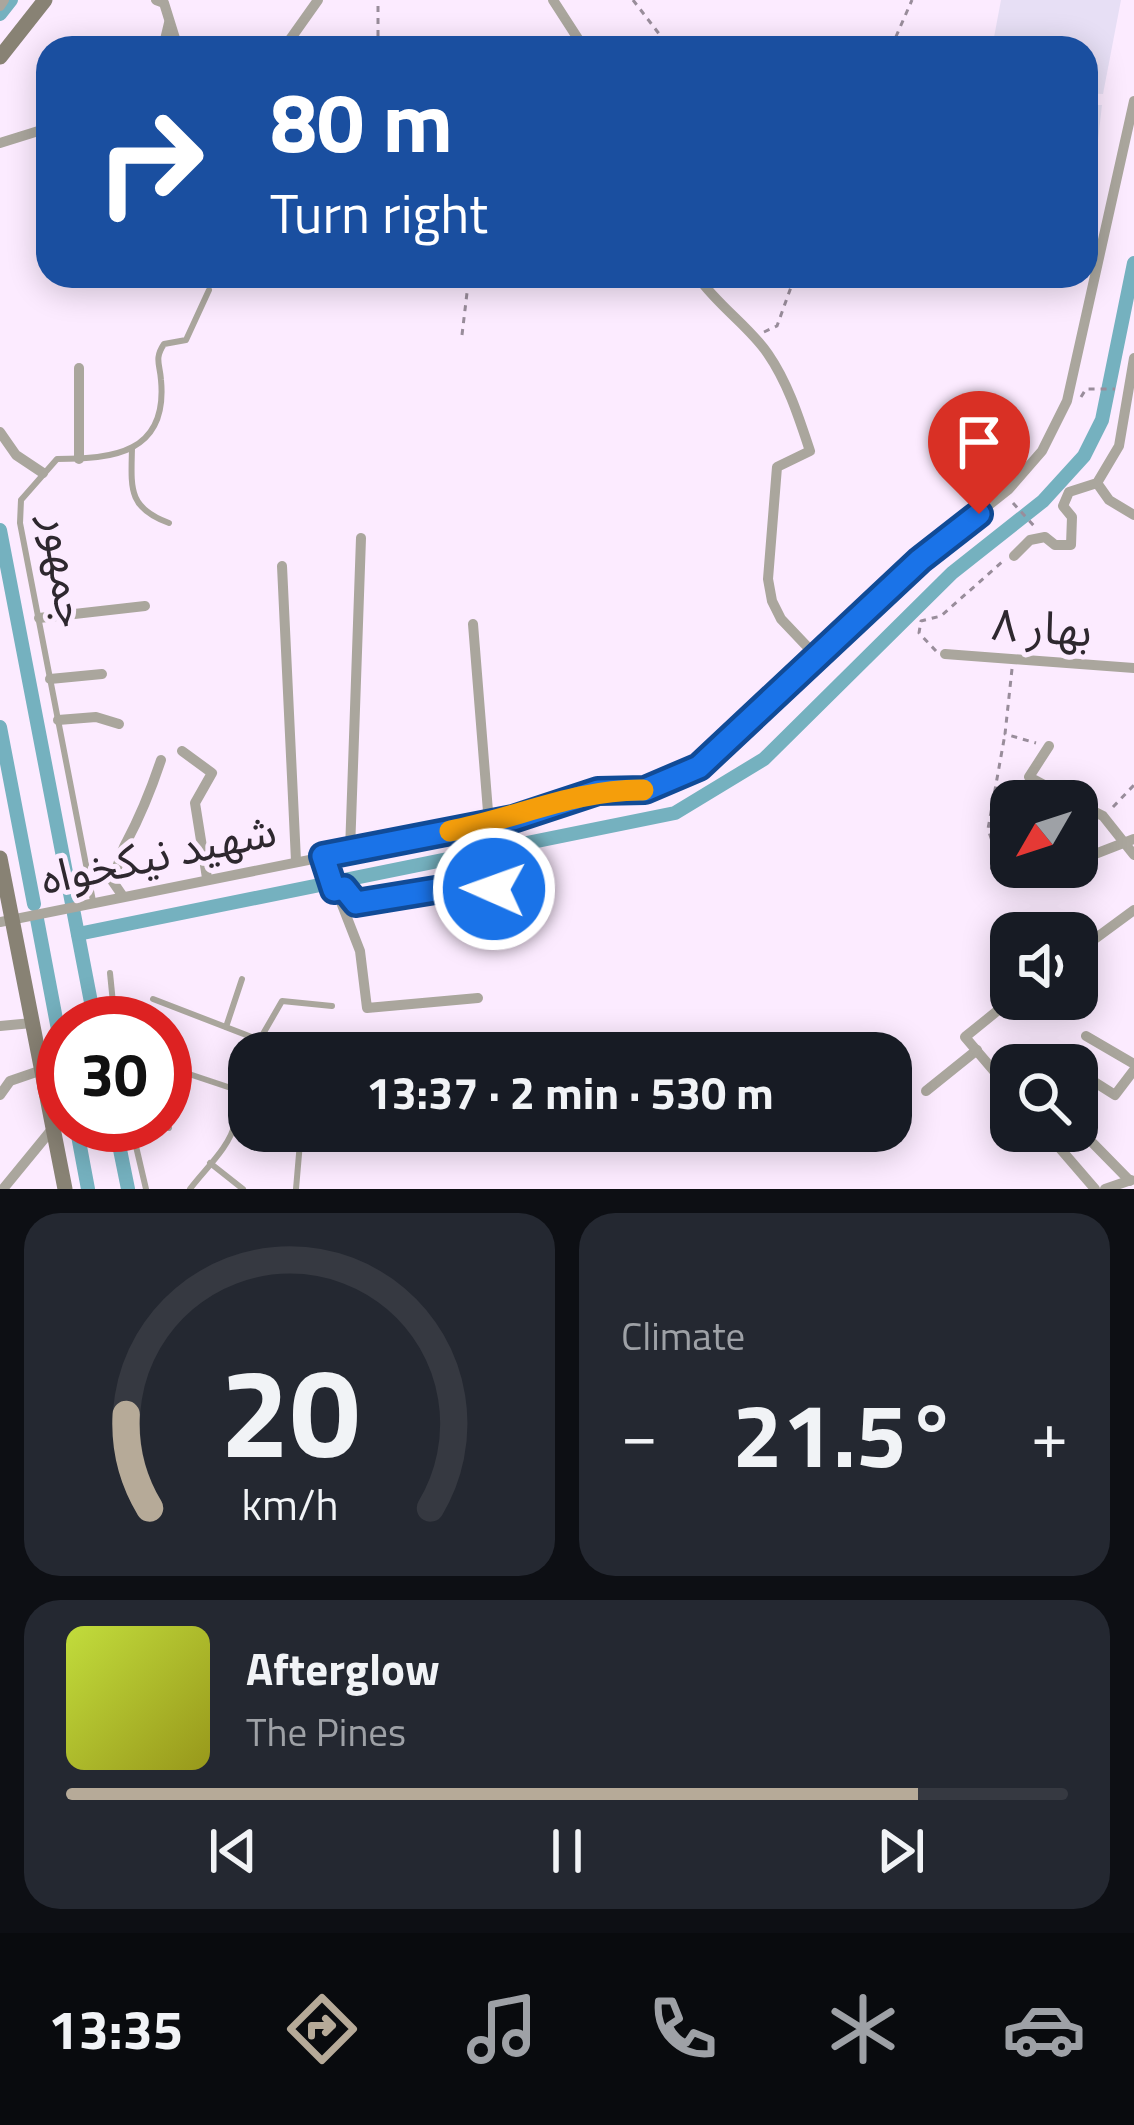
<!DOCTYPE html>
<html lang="en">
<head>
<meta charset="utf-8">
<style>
  body { margin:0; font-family:"Titillium Web","Noto Sans Arabic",sans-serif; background:#242831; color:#f1f3f6; height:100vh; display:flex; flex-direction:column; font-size:45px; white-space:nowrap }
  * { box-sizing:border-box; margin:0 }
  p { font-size:39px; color:#9ea1a6 }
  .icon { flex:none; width:66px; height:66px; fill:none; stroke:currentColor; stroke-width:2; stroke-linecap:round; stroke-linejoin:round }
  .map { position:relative; height:1189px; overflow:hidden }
  .details { display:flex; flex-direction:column; gap:24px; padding:24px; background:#0d0f14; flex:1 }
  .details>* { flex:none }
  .hud { position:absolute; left:36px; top:36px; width:1062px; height:252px; border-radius:36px; box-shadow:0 6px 30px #0003; background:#1a4fa0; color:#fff; overflow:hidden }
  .needle { width:78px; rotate:231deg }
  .fabs { position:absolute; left:990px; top:780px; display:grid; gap:24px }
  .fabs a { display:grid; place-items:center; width:108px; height:108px; border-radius:24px; background:#171b24; box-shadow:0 6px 30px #0003; font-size:60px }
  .speed { position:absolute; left:36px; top:996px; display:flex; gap:24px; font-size:60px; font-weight:700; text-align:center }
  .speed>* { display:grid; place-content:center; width:156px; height:156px; border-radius:50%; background:#171b24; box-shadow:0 6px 30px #0003; line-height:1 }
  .speed .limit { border:18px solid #d22; background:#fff; color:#111 }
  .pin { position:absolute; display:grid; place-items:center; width:102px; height:102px; color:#fff; margin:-123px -51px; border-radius:50% 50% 50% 0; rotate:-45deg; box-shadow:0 0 12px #0007 }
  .pin .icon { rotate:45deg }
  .me { position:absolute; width:132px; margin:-66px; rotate:272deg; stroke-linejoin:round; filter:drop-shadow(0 0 9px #0008) }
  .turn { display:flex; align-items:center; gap:42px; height:252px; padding:0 36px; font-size:54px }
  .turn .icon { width:156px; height:156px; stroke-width:2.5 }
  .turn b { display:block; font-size:84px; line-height:102px }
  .big { font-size:90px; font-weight:700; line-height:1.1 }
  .details .tile { flex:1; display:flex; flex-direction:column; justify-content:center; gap:18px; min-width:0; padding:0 42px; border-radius:36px; background:#242831 }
  .details .dial { align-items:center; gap:0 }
  .dial svg { height:312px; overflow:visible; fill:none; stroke:#363941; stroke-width:7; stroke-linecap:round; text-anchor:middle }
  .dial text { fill:#f1f3f6; stroke:none }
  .song { display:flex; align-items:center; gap:36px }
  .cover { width:144px; height:144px; border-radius:18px; background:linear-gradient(135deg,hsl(70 70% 55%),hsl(60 70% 35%)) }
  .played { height:12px; border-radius:6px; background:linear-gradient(90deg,#b6aa98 85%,#363941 85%) }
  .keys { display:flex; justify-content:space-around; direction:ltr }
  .heat { display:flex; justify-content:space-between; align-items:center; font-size:66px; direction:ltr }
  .details .tiles { flex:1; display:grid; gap:24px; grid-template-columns:1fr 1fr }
  .tile:last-child { grid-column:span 2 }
  .trip { position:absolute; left:228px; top:1032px; width:684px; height:120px; border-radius:36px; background:#171b24; box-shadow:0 6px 30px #0003; font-weight:700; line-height:120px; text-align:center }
  .menu { display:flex; height:192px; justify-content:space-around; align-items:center; background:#090b0e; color:#9ea1a6 }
  .menu .icon { width:84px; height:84px }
  .menu .active { color:#b6aa98 }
  .menu b { font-size:54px; color:#f1f3f6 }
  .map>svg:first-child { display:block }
  .commercial { fill:#e7dff5 }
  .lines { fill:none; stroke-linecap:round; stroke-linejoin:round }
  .canal { stroke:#75b1bf; stroke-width:14 }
  .path { stroke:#998d9b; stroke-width:3; stroke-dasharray:6 6; stroke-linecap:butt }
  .lane { stroke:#aaa69d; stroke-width:6 }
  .street { stroke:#aaa69d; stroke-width:10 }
  .secondary { stroke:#888274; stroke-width:15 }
  .route-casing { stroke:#114b97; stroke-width:30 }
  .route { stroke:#1a73e8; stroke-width:21 }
  .slow { stroke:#f59e0b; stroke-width:21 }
  .labels { text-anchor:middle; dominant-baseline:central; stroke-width:10; stroke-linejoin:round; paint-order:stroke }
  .street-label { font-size:45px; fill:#2e282f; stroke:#fcebff }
</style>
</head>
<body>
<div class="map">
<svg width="1134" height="1189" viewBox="0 0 1134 1189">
  <rect width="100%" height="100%" fill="#fcebff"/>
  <!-- commercial -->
  <g class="commercial">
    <path d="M1001,0H1121L1103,94L1086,93V48H992Z"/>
    <path d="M1086,105H1102L1095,166H1086Z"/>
  </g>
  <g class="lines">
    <!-- canal -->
    <g class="canal">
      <path d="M0,14L11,0"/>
      <path d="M0,530L95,1023"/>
      <path d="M0,727L34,904"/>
      <path d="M37,919L63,1056"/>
      <path d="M78,934L675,813L764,759L952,573L1043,501L1084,456L1102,420L1134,263"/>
      <path d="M76,1125L88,1189"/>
      <path d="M115,1125L128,1189"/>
    </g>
    <!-- path -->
    <g class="path">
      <path d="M633,0L670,48"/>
      <path d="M378,48V0"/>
      <path d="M891,48L912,0"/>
      <path d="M764,332L777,326L795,276"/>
      <path d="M462,335L469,276"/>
      <path d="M1081,397L1086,389H1115"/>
      <path d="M1013,503L1035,527"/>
      <path d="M936,651L919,633L921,621L941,616L1002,562"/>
      <path d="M1012,669L1005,734L1036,743"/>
      <path d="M1113,807L1134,785"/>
      <path d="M996,868H990L995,850L988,829L1005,734"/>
    </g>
    <!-- lane -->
    <g class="lane">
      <path d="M132,448C131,489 128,508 169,523"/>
      <path d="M93,901L20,523L21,500L57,459C112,459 168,454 161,380C160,364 154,359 164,344L186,340L209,290"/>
      <path d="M110,973L115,1023"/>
      <path d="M153,999L293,1053"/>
      <path d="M226,1027L242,979"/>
      <path d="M252,1053L282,1001L332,1006"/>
      <path d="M165,1066L249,1094"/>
      <path d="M131,1125L146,1189"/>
      <path d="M161,1125L169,1128"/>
      <path d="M210,1163L243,1189"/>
      <path d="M190,1189C204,1170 230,1147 235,1123C241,1092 230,1092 249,1058"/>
      <path d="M296,1189L301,1131"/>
    </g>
    <!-- street -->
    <g class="street">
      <path d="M156,0L164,3L178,48"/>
      <path d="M553,0L584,48"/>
      <path d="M0,6L4,0"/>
      <path d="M163,48L169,23"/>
      <path d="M284,48L318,0"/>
      <path d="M0,143L48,128"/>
      <path d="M697,276C718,306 750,327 768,354C788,383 799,418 810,451L777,467L768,579L772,601L781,619L818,658"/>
      <path d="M62,280L63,276"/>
      <path d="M0,432L16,455L43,473"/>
      <path d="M79,459V368"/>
      <path d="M1097,483L1109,500L1134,515"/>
      <path d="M1014,556L1030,540L1045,537L1055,545H1071L1072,517L1063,506L1069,492L1097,483L1119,446L1134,358"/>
      <path d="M282,566L296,861"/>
      <path d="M39,618L145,606"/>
      <path d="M473,624L489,824"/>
      <path d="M945,654L1134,668"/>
      <path d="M50,679L102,674"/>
      <path d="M58,720L96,717L119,724"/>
      <path d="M1049,746L1029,777L1074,801"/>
      <path d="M182,751L212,773L195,803L207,878"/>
      <path d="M1077,803L1103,816L1134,855"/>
      <path d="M350,851L361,538"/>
      <path d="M323,856L360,951L367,1008L478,998"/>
      <path d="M482,859L487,877L497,878L487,933"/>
      <path d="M1077,861L1134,839"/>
      <path d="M1010,870L1057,867"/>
      <path d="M335,890L344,888L355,903L427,893L487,877"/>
      <path d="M122,895L111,879C120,867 119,855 126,843C141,815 151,790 161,760"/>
      <path d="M0,922L513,819L598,791L672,783L699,767L920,560L1009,489L1042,451L1067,401L1134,101"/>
      <path d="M1077,952L1134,910"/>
      <path d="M0,1026L32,1023"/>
      <path d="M1086,1036L1134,1064"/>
      <path d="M1061,1060L1068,1065"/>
      <path d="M1077,1071L1115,1095L1134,1070"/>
      <path d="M926,1091L977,1050"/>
      <path d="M1011,1091L965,1037L1012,999"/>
      <path d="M0,1095L10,1081L42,1070"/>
      <path d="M1077,1127L1130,1181"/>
      <path d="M1045,1131L1095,1189"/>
      <path d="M3,1189L53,1128"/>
      <path d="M1105,1189L1131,1180"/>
    </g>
    <!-- secondary -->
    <g class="secondary">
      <path d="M0,57L45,0"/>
      <path d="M0,858L65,1189"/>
    </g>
  </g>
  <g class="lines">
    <!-- route casing -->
    <g class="route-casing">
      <path id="route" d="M494,889L497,878L487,877L478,883L356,903L344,888L334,890L323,856L513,819L598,791L645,790L699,767L920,560L979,514"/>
    </g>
    <!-- route -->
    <use href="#route" class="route"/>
    <!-- slow -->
    <path class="slow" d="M450,831C515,819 576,789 643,790"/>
  </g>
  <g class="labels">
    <!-- street labels -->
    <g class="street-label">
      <text transform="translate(67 571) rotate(82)">جمهور</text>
      <text transform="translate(1042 626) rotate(4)">بهار ۸</text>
      <text transform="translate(158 853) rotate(-12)">شهید نیکخواه</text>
    </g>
  </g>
</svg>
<div class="fabs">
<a><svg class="needle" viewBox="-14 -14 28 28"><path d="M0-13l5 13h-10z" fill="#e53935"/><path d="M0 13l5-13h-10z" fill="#9ea1a6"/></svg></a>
<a><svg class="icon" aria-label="sound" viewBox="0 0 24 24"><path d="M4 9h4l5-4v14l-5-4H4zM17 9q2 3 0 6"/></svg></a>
<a><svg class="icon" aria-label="search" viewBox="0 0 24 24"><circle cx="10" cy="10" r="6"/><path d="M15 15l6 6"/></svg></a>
</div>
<div class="speed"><div class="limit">30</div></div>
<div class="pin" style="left:979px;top:514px;background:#d93025"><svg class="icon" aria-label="arrive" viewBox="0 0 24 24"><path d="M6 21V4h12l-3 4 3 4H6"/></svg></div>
<svg class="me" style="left:494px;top:889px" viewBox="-20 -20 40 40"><circle r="17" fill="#1a73e8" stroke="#fff" stroke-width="3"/><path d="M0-11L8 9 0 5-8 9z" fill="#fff"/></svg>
<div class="trip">13:37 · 2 min · 530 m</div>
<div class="hud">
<div class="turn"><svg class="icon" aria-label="right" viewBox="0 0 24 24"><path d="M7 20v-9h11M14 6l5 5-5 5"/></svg><div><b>80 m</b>Turn right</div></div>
</div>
</div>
<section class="details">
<div class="tiles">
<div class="tile dial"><svg viewBox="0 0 100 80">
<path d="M14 69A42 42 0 1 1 86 69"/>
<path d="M14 69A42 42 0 0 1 8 45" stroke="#b6aa98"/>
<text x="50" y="56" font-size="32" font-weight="700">20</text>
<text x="50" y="72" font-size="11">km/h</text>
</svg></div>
<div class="tile"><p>Climate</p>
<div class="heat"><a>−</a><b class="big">21.5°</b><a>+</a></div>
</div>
<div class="tile">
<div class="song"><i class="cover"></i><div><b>Afterglow</b><p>The Pines</p></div></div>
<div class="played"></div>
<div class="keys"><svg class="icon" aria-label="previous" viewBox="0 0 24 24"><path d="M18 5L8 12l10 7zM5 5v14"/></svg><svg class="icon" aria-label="pause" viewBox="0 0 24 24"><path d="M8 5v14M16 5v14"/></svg><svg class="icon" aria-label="next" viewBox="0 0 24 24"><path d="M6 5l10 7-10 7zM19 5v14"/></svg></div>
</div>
</div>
</section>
<nav class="menu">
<b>13:35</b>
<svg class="icon active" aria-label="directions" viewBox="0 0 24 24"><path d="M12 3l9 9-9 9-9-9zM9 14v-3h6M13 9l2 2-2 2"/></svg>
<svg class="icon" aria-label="music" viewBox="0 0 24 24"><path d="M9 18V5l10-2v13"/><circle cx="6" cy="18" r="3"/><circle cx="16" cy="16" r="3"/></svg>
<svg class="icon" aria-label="phone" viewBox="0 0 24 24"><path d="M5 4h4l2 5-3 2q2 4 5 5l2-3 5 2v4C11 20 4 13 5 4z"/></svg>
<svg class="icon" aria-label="climate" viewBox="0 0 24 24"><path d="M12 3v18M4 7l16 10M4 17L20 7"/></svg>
<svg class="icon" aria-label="car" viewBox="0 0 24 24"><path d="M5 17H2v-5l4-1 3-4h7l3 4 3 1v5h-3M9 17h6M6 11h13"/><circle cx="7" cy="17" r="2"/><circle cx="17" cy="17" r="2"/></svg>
</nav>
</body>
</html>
